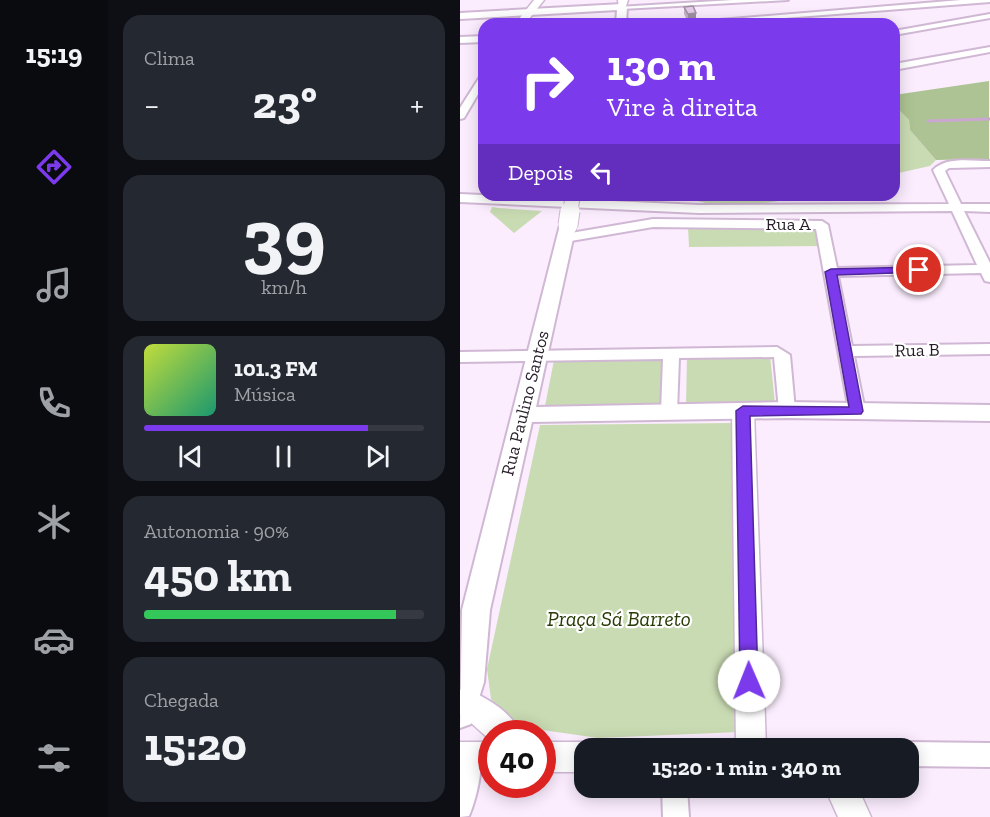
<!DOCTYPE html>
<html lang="pt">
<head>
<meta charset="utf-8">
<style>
  body { margin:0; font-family:"Zilla Slab",serif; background:#242831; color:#f1f3f6; height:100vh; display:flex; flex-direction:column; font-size:22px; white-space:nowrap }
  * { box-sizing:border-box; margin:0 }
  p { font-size:20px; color:#9ea1a6 }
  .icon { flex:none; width:33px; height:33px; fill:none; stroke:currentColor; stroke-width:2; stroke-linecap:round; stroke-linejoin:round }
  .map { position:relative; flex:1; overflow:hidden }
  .drawer { display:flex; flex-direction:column; gap:15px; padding:15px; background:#0d0f14; width:352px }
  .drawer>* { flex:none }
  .banner { position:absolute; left:18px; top:18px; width:422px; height:183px; border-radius:18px; box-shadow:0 3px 15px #0003; background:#7c3aed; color:#fff; overflow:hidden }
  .speed { position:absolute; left:18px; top:720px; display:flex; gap:12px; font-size:30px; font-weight:700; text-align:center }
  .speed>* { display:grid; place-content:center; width:78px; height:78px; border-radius:50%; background:#171b24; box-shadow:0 3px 15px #0003; line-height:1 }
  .speed .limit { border:9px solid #d22; background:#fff; color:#111 }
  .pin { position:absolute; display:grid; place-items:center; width:51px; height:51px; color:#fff; margin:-26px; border:3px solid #fff; border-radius:50%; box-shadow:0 2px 6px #0007 }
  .me { position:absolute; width:66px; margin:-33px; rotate:359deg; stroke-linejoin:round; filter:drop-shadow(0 0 4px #0008) }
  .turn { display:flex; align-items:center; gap:21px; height:126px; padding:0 30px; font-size:27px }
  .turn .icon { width:78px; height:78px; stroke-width:2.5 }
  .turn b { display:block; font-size:42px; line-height:51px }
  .then { display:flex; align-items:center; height:57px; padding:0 30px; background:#0003; gap:12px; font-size:22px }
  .big { font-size:45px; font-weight:800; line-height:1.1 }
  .drawer .card { flex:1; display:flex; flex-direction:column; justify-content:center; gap:9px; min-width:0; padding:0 21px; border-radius:18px; background:#242831 }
  .drawer .dial { align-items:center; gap:0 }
  .dial b { font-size:78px; line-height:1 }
  .song { display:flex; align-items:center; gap:18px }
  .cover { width:72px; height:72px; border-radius:9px; background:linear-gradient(135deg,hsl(70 70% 55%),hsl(160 70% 35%)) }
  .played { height:6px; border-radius:3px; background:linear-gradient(90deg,#7c3aed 80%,#363941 80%) }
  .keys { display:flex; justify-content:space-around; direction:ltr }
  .heat { display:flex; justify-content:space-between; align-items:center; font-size:33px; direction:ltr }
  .charge { height:9px; border-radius:4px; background:linear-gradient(90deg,#34c759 90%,#363941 0) }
  .trip { position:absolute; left:114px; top:738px; width:345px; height:60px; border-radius:18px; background:#171b24; box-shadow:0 3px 15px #0003; font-weight:800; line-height:60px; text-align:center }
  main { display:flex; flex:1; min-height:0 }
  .tab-bar { display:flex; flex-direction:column; width:108px; justify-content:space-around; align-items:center; background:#090b0e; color:#9ea1a6 }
  .tab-bar .icon { width:42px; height:42px }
  .tab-bar .selected { color:#7c3aed }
  .tab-bar b { font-size:27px; color:#f1f3f6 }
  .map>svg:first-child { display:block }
  .green { fill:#c9dbb3 }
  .forest { fill:#aec393 }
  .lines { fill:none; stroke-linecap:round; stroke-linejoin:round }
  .stream { stroke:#caa7d0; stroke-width:3 }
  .minor-casing { stroke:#d0b8d4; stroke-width:4 }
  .tertiary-casing { stroke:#d0b8d4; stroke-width:3 }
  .secondary-casing { stroke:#d0b8d4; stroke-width:4 }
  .minor { fill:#fff; fill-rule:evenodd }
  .tertiary { fill:#fff; fill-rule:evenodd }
  .secondary { fill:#fff; fill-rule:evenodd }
  .secondary-bridge-far1-casing { stroke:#d0b8d4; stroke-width:16; stroke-linecap:butt }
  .secondary-bridge-casing { stroke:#d0b8d4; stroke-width:21; stroke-linecap:butt }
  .secondary-bridge-far1 { stroke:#fff; stroke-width:14 }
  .secondary-bridge { stroke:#fff; stroke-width:19 }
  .wall { fill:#c4afc8 }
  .shaded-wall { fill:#a08fa2 }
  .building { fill:#e4cce8; stroke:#a08fa2; stroke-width:1.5 }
  .route { fill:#7c3aed; stroke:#51269a; stroke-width:1.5 }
  .labels { text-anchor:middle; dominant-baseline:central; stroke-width:4.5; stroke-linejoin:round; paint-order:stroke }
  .street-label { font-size:18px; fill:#271e29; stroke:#fff }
  .near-park-label { font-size:21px; font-style:italic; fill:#293b05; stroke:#fff }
</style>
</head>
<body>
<main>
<nav class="tab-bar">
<b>15:19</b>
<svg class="icon selected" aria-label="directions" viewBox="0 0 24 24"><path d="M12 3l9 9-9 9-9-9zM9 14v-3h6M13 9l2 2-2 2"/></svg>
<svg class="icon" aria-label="music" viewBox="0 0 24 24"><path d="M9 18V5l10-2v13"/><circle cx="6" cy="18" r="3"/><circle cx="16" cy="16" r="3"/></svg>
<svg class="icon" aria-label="phone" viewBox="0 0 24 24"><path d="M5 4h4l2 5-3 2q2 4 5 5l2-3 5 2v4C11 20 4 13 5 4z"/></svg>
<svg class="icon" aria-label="climate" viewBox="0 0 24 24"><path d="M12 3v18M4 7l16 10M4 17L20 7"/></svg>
<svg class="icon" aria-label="car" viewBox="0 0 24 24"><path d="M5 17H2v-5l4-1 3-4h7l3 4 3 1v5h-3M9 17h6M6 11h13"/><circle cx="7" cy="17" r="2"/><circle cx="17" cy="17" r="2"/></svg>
<svg class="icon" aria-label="filters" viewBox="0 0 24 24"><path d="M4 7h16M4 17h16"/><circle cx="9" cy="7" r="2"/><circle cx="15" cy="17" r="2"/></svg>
</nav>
<section class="drawer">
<div class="card"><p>Clima</p>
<div class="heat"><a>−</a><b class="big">23°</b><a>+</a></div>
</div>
<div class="card dial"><b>39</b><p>km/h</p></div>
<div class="card">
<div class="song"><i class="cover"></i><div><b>101.3 FM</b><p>Música</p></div></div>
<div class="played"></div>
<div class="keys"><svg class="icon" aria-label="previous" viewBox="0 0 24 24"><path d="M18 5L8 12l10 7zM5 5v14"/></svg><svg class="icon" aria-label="pause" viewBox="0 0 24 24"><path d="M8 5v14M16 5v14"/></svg><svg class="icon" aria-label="next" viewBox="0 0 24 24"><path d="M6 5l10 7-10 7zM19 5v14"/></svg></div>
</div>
<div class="card"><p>Autonomia · 90%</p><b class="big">450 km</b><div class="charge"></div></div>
<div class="card"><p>Chegada</p><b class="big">15:20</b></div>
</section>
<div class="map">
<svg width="530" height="817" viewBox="0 0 530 817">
  <rect width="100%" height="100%" fill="#fbedfe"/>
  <!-- green -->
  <g class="green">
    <path d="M434,105L449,120L450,130L476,160L470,166L434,174Z"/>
    <path d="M221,195H347C313,204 252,212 221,195Z"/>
    <path d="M32,207L38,208L82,211L54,233L30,212Z"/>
    <path d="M228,227L358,229L364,246L229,247Z"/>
    <path d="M310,355L315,404L226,405L227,356Z"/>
    <path d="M202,358L200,404L85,406L94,360Z"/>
    <path d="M273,423L279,732L138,738L55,726L31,699L27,669L80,425Z"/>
  </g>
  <!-- forest -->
  <path class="forest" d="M529,81V159L476,160L450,130L449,120L434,105V95Z"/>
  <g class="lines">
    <!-- stream -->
    <path class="stream" d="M468,121L530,119"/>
    <!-- minor casing -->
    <g class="minor-casing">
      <g id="minor">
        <path d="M273,0H328L162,9L158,7Z"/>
        <path d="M501,0H530V2L247,24H212Z"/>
        <path d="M530,14V18L434,35V31Z"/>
        <path d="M530,47V52L434,70V64Z"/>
        <path d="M24,74V84L4,118L0,119V108L21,75Z"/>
        <path d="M530,161V167L489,168L485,171L501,204H530V212L504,211L530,263V282L525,281L521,273L378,276L392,346L530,344V354L394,356L405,411L397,417L389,411L356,229L193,227L105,242L99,238L105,234L193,219L362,221L368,225L377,268L517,265L492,211L239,213L0,202V194L239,205L489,204L473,170C486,156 512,161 530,161Z"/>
        <path d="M317,347L330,355L335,410L327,416L319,410L314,357L219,358L217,412L209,418L201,412L203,359L0,362V352Z"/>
        <path d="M448,742L530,743V767L448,766V748H438Z"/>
        <path d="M9,745L18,748C25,766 16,799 9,816L0,817V749Z"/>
        <path d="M202,788H227L229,817H203Z"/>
      </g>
    </g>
    <!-- tertiary casing -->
    <g class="tertiary-casing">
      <g id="tertiary">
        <path d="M74,0H84L65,24H55Z"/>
        <path d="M158,0H168L165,9H159Z"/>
        <path d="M283,404L290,406L294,411L306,748H276L272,411L276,406Z"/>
        <path d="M4,688C26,697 52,712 61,734H32V741C20,732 13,723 0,715V690Z"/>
        <rect x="0" y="742" width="32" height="30"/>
        <path d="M82,742H124L136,748H124V772H82Z"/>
        <path d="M365,788H398L411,817H378Z"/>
      </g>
    </g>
    <!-- secondary casing -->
    <g class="secondary-casing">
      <g id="secondary">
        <path d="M162,4L167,7L166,24H156L157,10L0,19V13Z"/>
        <path d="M24,36V42L0,43V37Z"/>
        <path d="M108,220L116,225L76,407L327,402L530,405V421L327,418L72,422L30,610L24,682L11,724L0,728L2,610L100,225Z"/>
      </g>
    </g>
    <!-- minor -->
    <use href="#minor" class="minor"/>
    <!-- tertiary -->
    <use href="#tertiary" class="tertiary"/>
    <!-- secondary -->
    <use href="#secondary" class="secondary"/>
    <!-- secondary-bridge-far1 casing -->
    <g class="secondary-bridge-far1-casing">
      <path id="secondary-bridge-far1" d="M110,213L113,195"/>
    </g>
    <!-- secondary-bridge casing -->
    <g class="secondary-bridge-casing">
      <path id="secondary-bridge" d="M108,225L110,211"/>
    </g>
    <!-- secondary-bridge-far1 -->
    <use href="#secondary-bridge-far1" class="secondary-bridge-far1"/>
    <!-- secondary-bridge -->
    <use href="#secondary-bridge" class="secondary-bridge"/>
  </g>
  <!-- wall -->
  <path class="wall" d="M224,7L236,21L228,22L224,14Z"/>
  <!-- shaded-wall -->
  <path class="shaded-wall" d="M236,13V21L228,22V14Z"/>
  <!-- building -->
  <path class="building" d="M233,6L236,13L228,14L224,7Z"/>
  <!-- route -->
  <path class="route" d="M459,267L463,268V272L377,275L403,411L401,414L290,416L298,681L296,687L289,690L282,687L280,681L276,411L283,406L389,407L365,272L371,269Z"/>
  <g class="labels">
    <!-- street labels -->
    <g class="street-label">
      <text x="328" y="224">Rua A</text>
      <text transform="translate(457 350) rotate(-1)">Rua B</text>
      <text transform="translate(65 403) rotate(-76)">Rua Paulino Santos</text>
    </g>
    <!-- near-park labels -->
    <g class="near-park-label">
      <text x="159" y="618">Praça Sá Barreto</text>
    </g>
  </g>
</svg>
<div class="speed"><div class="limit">40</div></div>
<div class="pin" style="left:459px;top:270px;background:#d93025"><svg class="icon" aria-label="arrive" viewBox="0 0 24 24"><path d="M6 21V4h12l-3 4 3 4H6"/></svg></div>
<svg class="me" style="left:289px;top:681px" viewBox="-20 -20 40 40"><circle r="19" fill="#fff"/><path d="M0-13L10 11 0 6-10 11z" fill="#7c3aed"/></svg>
<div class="trip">15:20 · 1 min · 340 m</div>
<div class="banner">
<div class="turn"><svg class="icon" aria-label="right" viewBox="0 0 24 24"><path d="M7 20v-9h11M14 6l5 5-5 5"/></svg><div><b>130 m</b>Vire à direita</div></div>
<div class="then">Depois<svg class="icon" aria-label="left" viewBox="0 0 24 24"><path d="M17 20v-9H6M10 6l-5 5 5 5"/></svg></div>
</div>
</div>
</main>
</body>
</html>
